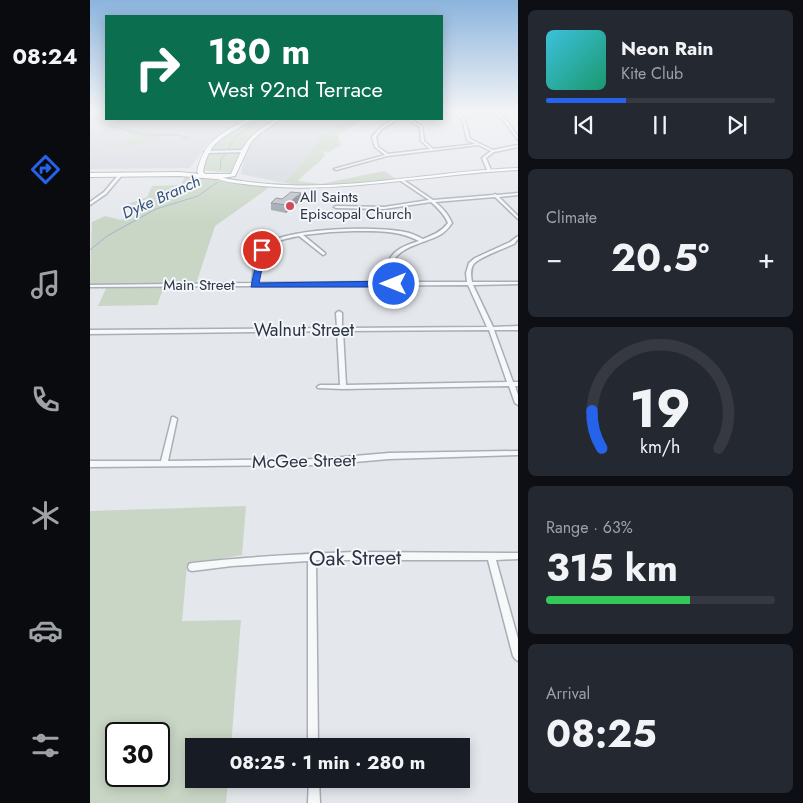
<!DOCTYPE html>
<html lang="en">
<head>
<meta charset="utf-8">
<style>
  body { margin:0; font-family:Jost,sans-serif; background:#242831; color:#f1f3f6; height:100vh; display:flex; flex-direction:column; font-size:19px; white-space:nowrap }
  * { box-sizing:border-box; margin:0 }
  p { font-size:16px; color:#9ea1a6 }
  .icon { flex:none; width:28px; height:28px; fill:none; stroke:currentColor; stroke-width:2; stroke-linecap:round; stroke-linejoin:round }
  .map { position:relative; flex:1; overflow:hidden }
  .details { display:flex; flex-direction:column; gap:10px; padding:10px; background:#0d0f14; width:285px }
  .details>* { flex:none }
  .banner { position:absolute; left:15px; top:15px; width:338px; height:105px; border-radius:0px; box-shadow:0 2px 12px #0003; background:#0b6e4f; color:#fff; overflow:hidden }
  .speed { position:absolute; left:15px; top:722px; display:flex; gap:10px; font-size:25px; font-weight:700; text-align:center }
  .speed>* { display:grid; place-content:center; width:65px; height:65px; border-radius:50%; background:#171b24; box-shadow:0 2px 12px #0003; line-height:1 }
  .speed .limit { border:2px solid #111; border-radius:8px; background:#fff; color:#111 }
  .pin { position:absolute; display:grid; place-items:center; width:42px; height:42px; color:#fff; margin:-21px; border:2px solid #fff; border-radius:50%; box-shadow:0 1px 5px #0007 }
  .me { position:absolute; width:55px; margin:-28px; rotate:270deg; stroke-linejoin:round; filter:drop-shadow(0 0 4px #0008) }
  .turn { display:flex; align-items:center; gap:18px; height:105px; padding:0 20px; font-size:22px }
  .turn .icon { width:65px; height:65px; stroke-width:2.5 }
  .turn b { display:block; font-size:35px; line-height:42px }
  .big { font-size:38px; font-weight:700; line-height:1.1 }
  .details .tile { flex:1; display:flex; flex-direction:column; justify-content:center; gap:8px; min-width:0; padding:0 18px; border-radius:8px; background:#242831 }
  .details .dial { align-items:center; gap:0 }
  .dial svg { height:130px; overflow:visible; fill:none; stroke:#363941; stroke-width:7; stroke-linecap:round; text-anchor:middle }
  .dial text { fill:#f1f3f6; stroke:none }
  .song { display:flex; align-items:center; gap:15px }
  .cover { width:60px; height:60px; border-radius:8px; background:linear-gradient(135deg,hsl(190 70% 55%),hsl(160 70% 35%)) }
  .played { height:5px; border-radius:2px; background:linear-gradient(90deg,#2563eb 35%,#363941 35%) }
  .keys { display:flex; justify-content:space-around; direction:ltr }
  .heat { display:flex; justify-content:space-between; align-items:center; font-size:28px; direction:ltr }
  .charge { height:8px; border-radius:4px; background:linear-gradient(90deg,#34c759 63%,#363941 0) }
  .trip { position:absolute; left:95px; top:738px; width:285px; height:50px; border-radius:0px; background:#171b24; box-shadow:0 2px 12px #0003; font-weight:700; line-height:50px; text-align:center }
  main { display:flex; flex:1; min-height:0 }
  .menu { display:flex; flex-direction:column; width:90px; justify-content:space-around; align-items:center; background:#090b0e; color:#9ea1a6 }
  .menu .icon { width:35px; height:35px }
  .menu .selected { color:#2563eb }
  .menu b { font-size:22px; color:#f1f3f6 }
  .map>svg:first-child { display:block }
  .built { fill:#d2d6de }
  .green { fill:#c9d6c5; fill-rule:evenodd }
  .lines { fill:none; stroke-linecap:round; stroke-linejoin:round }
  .stream { stroke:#9fb4cc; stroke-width:1 }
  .street-casing { stroke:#a9aeb7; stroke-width:3 }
  .secondary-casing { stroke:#a9aeb7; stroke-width:2 }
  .primary-casing { stroke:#a3abb8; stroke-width:2 }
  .street { fill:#f7f8fa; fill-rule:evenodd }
  .secondary { fill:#fff; fill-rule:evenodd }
  .primary { fill:#fff; fill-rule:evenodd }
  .wall { fill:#a1a5ae }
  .shaded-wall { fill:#83868d }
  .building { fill:#bbc0ca; stroke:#83868d }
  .route { fill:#2563eb; stroke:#184099 }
  .poi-dot { fill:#d1495b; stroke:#f4f6f9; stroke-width:2 }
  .labels { text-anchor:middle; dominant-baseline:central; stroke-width:4; stroke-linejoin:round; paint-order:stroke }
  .far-poi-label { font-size:15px; fill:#2b3445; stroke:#f4f6f9; text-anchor:start }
  .far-street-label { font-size:15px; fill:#2b3445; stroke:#f4f6f9 }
  .far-water-label { font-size:16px; font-style:italic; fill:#34527a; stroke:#f4f6f9 }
  .street-label { font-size:18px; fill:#2b3445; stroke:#f4f6f9 }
  .near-street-label { font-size:21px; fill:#2b3445; stroke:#f4f6f9 }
</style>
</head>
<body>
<main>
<nav class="menu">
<b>08:24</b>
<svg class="icon selected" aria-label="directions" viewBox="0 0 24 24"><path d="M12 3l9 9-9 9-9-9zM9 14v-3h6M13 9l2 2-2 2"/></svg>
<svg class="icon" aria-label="music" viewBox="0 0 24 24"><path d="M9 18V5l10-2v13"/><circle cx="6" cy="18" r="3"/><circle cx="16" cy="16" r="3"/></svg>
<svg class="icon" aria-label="phone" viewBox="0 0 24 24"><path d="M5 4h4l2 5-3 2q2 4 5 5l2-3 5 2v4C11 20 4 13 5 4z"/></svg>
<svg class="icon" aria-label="climate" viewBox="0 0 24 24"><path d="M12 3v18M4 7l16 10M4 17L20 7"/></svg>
<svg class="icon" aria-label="car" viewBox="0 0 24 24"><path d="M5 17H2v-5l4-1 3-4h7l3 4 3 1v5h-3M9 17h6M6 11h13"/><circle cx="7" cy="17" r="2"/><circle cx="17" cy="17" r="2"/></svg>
<svg class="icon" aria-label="filters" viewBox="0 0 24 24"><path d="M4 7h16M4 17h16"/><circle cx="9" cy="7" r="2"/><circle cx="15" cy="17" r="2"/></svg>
</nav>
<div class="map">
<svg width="428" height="803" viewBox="0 0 428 803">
  <rect width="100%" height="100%" fill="#e4e7ec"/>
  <!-- built -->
  <g class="built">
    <path d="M4,110H16V119H157L120,141L100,168L0,169V114Z"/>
    <path d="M191,119H268L230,137L220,154L194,183L151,174L155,155L163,140Z"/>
  </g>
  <!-- green -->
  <g class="green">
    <path d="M2,110H16L17,120H24L17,121L16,120L18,124L16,129H24L17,130L19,135H10L17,126L0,120V116L3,115H0Z"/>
    <path d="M161,119H187L165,133L151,150H121L131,139Z"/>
    <path d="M258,119H275L248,135L251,145L239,152L232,151L235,155C228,165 216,171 208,181L231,184L294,171L306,179C269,185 231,188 194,183L220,154L230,137Z"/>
    <path d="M22,125C40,125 53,134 70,134C51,137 40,123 20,126C25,127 34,126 39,128C45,131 52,135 60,136C75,136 85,133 99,139L94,141L90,136C70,133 66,143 47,143L44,146L45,143L42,146L12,145L34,143L40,139L37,144H38L40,140L46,137L39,135L37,128L19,126Z"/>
    <path d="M119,153L149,152L151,153L142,173L111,170Z"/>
    <path d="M95,176L180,187L125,226L105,287H74L67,305L8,306L18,284H0L2,222L15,216L31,220L50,210L35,205L57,197L62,186L91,185Z"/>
    <path d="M156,506L152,555L97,565L92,621L151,620L141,746H104V779H138L136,803H0V511ZM26,734H69V776H26Z"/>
  </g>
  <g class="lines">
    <!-- stream -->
    <g class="stream">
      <path d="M3,116L13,118"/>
      <path d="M20,126L57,135H88L100,138"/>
      <path d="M138,149L147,135L172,119"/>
      <path d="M130,170L131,159L136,153"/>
      <path d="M0,250L17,236L66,209L108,196L128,182"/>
    </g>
    <!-- street casing -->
    <g class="street-casing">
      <g id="street">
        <path d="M359,110C376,113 376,125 380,139L403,150L428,145V147L404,152L396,158L401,170L399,171L397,170L392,158L401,151L388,145L297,156L246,170L244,169L295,155L285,147L282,137C289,128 298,120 308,119L292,129L286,137L288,147L298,154L340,149L331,141L330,127L317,119H320L332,126L334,141L343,149L386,144L377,140L372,119Z"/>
        <path d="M402,110C414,113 421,127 428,137V140L413,120Z"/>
        <path d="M154,150L155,152L116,153L114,152L116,151Z"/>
        <path d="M30,173L33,174L16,194L0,205V202L14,192Z"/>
        <path d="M312,179L343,200L403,195L405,194L407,195L428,193V195L409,197L428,216V219L405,197L345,202C353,208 358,214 362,223C358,229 354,233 348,236C334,243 303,248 302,267C302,272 305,278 306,282H377L376,273L379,263L385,258L420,242L428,236V239L424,244C415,248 387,258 383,265C380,271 381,276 382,282H428V284L383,285L403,327L428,326V330H404L423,382H428V386H425L428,395V405L425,403L419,386L253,389L228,388L227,387L228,386L230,385H250L247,331L0,334V330L247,328L246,313L249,311L252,313V328L397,327L378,285L0,287V285L162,283C164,272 163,255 172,247C194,227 286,226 315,232C321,233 327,236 333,239C343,235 351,232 358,223C354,214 348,208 341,202L294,209L246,208L244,207L246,206L294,207L339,200L311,181L310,180ZM264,231C286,231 309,230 329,241C316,245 299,251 298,266C297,271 300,277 301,282L167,283C168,273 168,261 173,252C178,242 198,238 209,236L233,255L235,254V253L213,235L241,232ZM399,330L417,382L256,385L253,331Z"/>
        <path d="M82,417H84L87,419L78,461L230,459L299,453L428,451V455L299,459L230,465L0,467V461H71Z"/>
        <path d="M265,552L428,553V559L406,560L428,639V661L425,659L423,656L398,560H226L228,746H218V561L142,566L102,571L99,570L98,567L99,564L102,563C156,557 210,554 265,552Z"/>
        <path d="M219,779H229L230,803H218Z"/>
      </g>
    </g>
    <!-- secondary casing -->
    <g class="secondary-casing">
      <path id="secondary" d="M428,168V170C338,174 250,195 161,185C149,183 134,183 124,177L126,176C143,181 161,182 179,184C262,191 345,171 428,168Z"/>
    </g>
    <!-- primary casing -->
    <g class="primary-casing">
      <g id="primary">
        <path d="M0,110H3L0,112Z"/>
        <path d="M157,119H162C138,137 119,137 113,172L115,174H141C152,150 154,139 177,125C182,122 185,119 191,119L169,134L161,142L145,176L126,179L90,176L0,177V173L90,172L109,174L107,172C114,140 131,134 157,119Z"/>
      </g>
    </g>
    <!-- street -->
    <use href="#street" class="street"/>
    <!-- secondary -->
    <use href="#secondary" class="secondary"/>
    <!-- primary -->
    <use href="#primary" class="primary"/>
  </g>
  <!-- wall -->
  <path class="wall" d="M192,199L211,200L196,213L181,210V203Z"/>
  <!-- shaded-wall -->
  <path class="shaded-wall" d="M211,193V200L196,213V205Z"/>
  <!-- building -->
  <path class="building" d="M201,192L211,193L196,205L181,203L186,198L192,199Z"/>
  <!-- sky -->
  <linearGradient id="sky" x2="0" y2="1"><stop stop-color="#8bb4dd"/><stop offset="0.5" stop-color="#f3f4f6"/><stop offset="1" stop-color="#f3f4f6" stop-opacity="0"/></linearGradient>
  <rect width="428" height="222" fill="url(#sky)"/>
  <!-- route -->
  <path class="route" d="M169,248L176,250L169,283L304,281L309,284L304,287H161Z"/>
  <!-- markers -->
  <circle class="poi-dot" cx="200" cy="206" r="5"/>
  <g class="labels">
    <!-- far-poi labels -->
    <g class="far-poi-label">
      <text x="210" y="197">All Saints<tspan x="210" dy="17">Episcopal Church</tspan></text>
    </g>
    <!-- far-street labels -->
    <g class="far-street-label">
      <text x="109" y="285">Main Street</text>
    </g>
    <!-- far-water labels -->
    <g class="far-water-label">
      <text transform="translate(71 197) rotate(-24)">Dyke Branch</text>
    </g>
    <!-- street labels -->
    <g class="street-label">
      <text x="214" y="330">Walnut Street</text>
      <text transform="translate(214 461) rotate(-1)">McGee Street</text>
    </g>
    <!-- near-street labels -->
    <g class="near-street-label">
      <text transform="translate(265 558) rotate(-1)">Oak Street</text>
    </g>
  </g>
</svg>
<div class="speed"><div class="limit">30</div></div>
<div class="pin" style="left:172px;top:250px;background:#d93025"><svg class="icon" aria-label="arrive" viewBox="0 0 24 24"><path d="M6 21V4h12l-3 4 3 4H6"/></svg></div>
<svg class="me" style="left:304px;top:284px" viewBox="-20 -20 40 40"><circle r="17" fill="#2563eb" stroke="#fff" stroke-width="3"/><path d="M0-11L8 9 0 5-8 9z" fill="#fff"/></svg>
<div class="trip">08:25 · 1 min · 280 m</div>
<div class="banner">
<div class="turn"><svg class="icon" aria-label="right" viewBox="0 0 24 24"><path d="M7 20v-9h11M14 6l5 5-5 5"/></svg><div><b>180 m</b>West 92nd Terrace</div></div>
</div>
</div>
<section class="details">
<div class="tile">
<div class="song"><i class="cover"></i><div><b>Neon Rain</b><p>Kite Club</p></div></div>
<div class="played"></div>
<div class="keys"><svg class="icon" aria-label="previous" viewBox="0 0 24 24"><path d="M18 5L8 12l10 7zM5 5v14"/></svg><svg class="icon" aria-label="pause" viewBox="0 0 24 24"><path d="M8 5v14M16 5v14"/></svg><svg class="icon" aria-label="next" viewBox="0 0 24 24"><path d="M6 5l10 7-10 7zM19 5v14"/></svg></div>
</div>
<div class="tile"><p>Climate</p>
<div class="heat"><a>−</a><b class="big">20.5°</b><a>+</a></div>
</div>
<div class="tile dial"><svg viewBox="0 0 100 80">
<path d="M14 69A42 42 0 1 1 86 69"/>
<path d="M14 69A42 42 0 0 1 8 46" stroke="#2563eb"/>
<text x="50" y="56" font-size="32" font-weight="700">19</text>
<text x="50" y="72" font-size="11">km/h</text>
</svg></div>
<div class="tile"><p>Range · 63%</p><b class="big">315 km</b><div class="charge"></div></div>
<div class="tile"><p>Arrival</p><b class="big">08:25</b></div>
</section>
</main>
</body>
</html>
